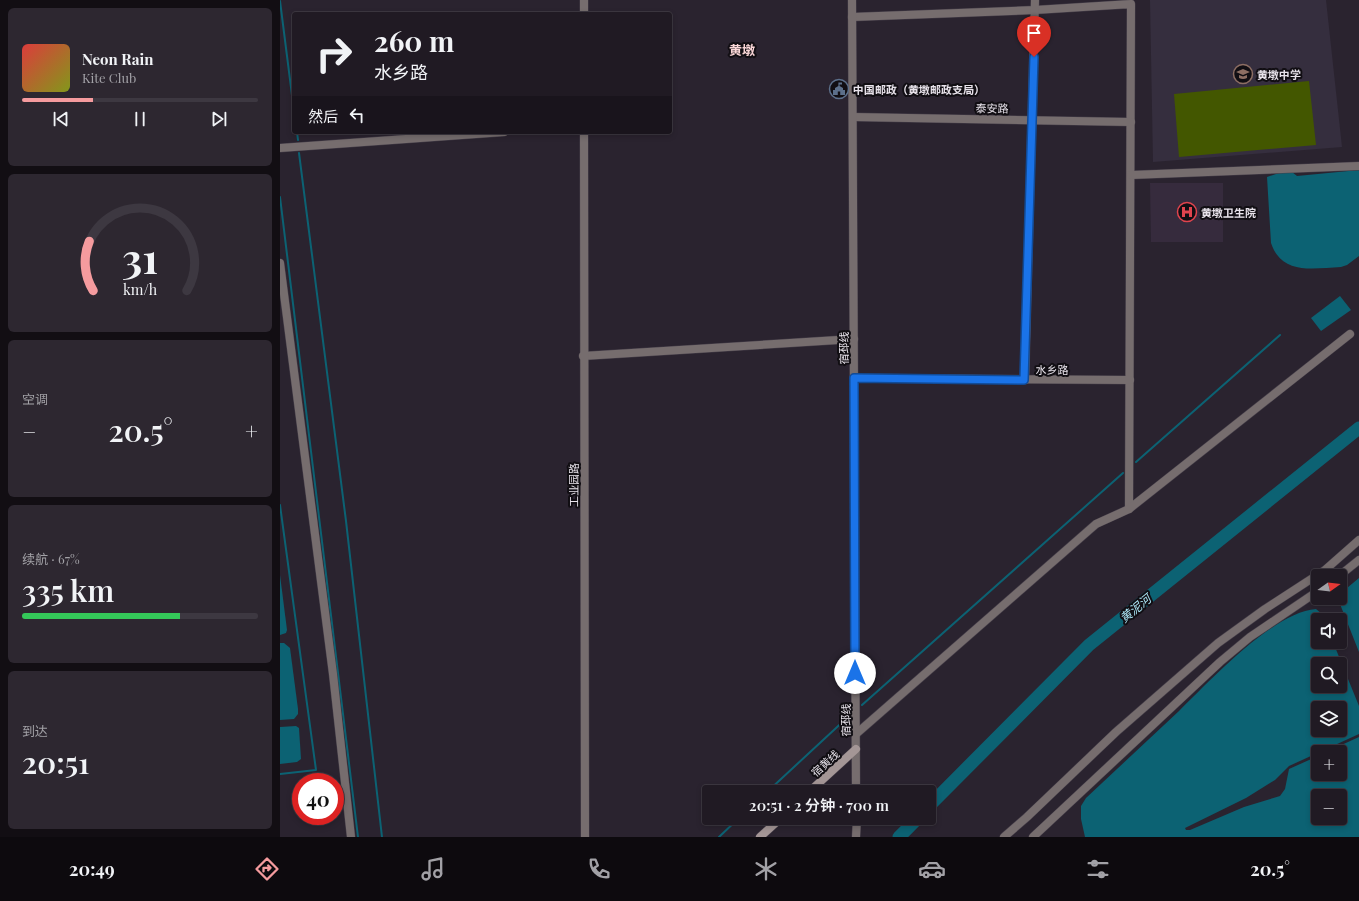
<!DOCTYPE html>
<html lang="zh">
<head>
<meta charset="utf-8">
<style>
  body { margin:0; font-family:"Playfair Display","Noto Sans SC",serif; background:#2d2730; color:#f1f3f6; height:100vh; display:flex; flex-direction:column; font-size:15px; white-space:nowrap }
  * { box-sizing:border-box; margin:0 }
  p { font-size:13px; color:#a2a1a6 }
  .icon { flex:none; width:22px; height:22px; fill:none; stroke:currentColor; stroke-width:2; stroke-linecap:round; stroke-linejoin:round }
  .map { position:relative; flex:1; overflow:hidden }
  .panel { display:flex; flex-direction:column; gap:8px; padding:8px; background:#120e13; width:280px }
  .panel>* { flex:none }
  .guide { position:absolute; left:12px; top:12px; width:380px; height:122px; border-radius:4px; box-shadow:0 2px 6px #0003,0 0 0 1px #3d3841; background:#201a23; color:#f1f3f6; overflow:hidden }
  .needle { width:26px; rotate:76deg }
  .tools { position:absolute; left:1031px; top:569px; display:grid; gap:8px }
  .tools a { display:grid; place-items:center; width:36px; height:36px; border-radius:4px; background:#201a23; box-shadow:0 2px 6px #0003,0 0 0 1px #3d3841; font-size:20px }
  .speed { position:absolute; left:12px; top:773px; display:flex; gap:8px; font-size:20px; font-weight:700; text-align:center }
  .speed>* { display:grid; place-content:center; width:52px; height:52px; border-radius:50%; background:#201a23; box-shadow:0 2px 6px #0003,0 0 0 1px #3d3841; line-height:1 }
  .speed .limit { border:6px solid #d22; background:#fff; color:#111 }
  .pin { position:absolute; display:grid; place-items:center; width:34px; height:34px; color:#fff; margin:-41px -17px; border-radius:50% 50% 50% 0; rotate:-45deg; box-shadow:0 0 4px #0007 }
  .pin .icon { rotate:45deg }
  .me { position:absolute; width:44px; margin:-22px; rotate:0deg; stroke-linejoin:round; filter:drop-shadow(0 0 3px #0008) }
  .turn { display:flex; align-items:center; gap:14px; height:84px; padding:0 16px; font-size:18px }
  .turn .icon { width:52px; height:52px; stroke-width:2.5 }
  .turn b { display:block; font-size:28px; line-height:34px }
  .then { display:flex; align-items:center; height:38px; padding:0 16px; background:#0003; gap:8px; font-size:15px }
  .big { font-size:30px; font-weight:600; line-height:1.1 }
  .panel .widget { flex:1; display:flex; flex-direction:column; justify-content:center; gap:6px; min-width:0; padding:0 14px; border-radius:6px; background:#2d2730 }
  .panel .dial { align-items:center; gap:0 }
  .dial svg { height:104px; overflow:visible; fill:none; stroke:#3d3841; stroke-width:7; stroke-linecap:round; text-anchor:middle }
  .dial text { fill:#f1f3f6; stroke:none }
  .song { display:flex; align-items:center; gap:12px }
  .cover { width:48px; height:48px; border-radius:6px; background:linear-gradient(135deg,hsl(0 70% 55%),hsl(70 70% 35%)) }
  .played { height:4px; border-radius:2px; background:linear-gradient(90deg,#f59b9e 30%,#3d3841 30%) }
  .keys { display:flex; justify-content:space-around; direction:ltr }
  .heat { display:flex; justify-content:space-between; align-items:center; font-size:22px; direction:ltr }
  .charge { height:6px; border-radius:3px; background:linear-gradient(90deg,#34c759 67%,#3d3841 0) }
  .trip { position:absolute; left:422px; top:785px; width:234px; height:40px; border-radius:4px; background:#201a23; box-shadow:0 2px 6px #0003,0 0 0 1px #3d3841; font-weight:600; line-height:40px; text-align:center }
  .menu { display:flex; height:64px; justify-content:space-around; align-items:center; background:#0d0a0e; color:#a2a1a6 }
  .menu .icon { width:28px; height:28px }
  .menu .active { color:#f59b9e }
  .menu b { font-size:18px; color:#f1f3f6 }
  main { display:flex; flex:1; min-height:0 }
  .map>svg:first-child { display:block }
  .built { fill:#362b3d }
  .education { fill:#352e3e }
  .green { fill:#435700 }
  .water { fill:#0c6273; fill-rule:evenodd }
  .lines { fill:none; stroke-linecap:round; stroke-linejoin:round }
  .stream { stroke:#0c6273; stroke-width:2 }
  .river { stroke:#0c6273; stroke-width:13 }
  .minor-casing { stroke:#453e49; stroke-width:9 }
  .tertiary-casing { stroke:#453e49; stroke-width:9 }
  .secondary-casing { stroke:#453e49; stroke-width:9 }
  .minor { stroke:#766d6e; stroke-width:8 }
  .tertiary { stroke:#766d6e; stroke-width:8 }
  .secondary { stroke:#a49696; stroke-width:8 }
  .route-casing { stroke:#114b97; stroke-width:10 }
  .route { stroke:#1a73e8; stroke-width:7 }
  .labels { text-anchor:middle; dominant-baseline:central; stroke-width:4; stroke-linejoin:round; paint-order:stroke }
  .poi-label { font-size:11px; font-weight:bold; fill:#e8e3eb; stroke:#110e13; text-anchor:start }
  .street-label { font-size:11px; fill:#e8e3eb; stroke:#110e13 }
  .water-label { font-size:12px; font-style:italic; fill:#ade8f8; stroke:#110e13 }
  .quarter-label { font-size:13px; font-weight:bold; fill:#fad6d7; stroke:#110e13 }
</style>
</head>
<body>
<main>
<section class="panel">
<div class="widget">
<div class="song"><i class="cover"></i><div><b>Neon Rain</b><p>Kite Club</p></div></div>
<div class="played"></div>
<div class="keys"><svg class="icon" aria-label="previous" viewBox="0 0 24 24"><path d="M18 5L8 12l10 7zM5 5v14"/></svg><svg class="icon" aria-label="pause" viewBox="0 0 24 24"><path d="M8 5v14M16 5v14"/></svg><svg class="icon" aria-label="next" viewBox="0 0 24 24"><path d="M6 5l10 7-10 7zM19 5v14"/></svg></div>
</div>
<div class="widget dial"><svg viewBox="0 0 100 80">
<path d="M14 69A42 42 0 1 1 86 69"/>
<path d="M14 69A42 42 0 0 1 11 31" stroke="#f59b9e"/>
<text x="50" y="56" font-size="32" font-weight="700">31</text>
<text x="50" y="72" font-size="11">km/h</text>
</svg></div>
<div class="widget"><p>空调</p>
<div class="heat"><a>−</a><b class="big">20.5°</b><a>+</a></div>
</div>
<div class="widget"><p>续航 · 67%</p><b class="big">335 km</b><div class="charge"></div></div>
<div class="widget"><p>到达</p><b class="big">20:51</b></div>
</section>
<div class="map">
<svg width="1079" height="837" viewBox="0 0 1079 837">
  <rect width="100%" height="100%" fill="#2a232f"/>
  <!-- built -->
  <path class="built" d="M870,183H943V242H871Z"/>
  <!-- education -->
  <path class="education" d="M870,0H1046L1062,147L873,162Z"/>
  <!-- green -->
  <path class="green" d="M1029,81L1036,145L899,157L894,94Z"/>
  <!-- water -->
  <g class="water">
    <path d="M1079,170V256L1067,265L1061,267C1034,268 1002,276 991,243L987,177L1002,172H1012L1017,176Z"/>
    <path d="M1060,296L1071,310L1041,331L1031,318Z"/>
    <path d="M0,575L7,630L6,633L0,635Z"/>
    <path d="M1079,578V652L1058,599L1060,598L1061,593Z"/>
    <path d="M1036,609L1042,614L1045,620H1038V642H1053L1079,706V734L1009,766L995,780L966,798L905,828L906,830H910L964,807L1000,796L1005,789L1009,769L1038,756V774H1060V752H1046L1079,737V837H805L801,819V806L806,798C837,769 868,740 899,711C930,681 993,612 1036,609ZM1038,664H1060V686H1038ZM1038,708H1060V730H1038ZM1038,796H1060V818H1038Z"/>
    <path d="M0,643H4L10,648L18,709V714L14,719L0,720Z"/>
    <path d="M16,726L19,728L21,759L17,762L0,764V727Z"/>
  </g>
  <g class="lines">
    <!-- stream -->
    <g class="stream">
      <path d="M0,1L14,111"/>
      <path d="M17,132L18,140"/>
      <path d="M19,153L66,521L102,837"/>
      <path d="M0,197L78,837"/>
      <path d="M856,462L1000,335"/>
      <path d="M0,505L36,770L0,774"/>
      <path d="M582,705L843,473"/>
      <path d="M487,792L569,716"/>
      <path d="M439,837L459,818"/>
    </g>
    <!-- river -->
    <g class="river">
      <path d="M649,806L809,645L1079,428"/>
      <path d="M619,837L638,818"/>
    </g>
    <!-- minor casing -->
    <g class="minor-casing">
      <g id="minor">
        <path d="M572,17L755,10L851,4L849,509"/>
        <path d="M573,117L851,122"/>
        <path d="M0,148L224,132"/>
        <path d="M851,175L1079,166"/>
        <path d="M0,263L53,674L71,837"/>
        <path d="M303,356L574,339"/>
        <path d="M574,378L850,380"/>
        <path d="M1059,576L1079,560"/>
        <path d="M576,734L816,524L849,509L1070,334"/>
        <path d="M724,837L747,817L836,732L938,643L985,609L1045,570L1079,540"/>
        <path d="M753,837L940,662L970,637L1038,591"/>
      </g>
    </g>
    <!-- tertiary casing -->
    <g class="tertiary-casing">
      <g id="tertiary">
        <path d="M572,0L576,792"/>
        <path d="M304,14V0"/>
        <path d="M304,132L305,837"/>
        <path d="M745,380L755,0"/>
        <path d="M576,837L577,818"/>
      </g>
    </g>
    <!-- secondary casing -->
    <g class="secondary-casing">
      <g id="secondary">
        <path d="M529,792L576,749"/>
        <path d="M480,837L501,818"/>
      </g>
    </g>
    <!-- minor -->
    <use href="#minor" class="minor"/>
    <!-- tertiary -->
    <use href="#tertiary" class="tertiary"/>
    <!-- secondary -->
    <use href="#secondary" class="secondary"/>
  </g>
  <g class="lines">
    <!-- route casing -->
    <g class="route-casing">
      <path id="route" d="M575,673L574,378L744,380L754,57"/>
    </g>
    <!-- route -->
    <use href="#route" class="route"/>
  </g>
  <!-- icons -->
  <defs>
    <g id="school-ring" transform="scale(1)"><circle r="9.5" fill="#110e13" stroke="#8d6e63" stroke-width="1.5"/><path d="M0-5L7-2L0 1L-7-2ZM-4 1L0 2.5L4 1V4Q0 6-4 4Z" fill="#8d6e63"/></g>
    <g id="civic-ring" transform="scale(1)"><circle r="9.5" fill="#110e13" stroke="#5c6f8a" stroke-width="1.5"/><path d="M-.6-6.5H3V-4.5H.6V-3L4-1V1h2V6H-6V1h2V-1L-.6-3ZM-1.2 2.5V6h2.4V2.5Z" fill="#5c6f8a"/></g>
    <g id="hospital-ring" transform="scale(1)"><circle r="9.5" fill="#110e13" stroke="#e0444e" stroke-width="1.5"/><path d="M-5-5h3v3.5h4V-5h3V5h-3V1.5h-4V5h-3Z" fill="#e0444e"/></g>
  </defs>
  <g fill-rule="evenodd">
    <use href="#school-ring" x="963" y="74"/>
    <use href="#civic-ring" x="559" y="89"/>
    <use href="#hospital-ring" x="907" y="212"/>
  </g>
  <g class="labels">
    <!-- poi labels -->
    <g class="poi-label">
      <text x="977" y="74">黄墩中学</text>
      <text x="573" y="89">中国邮政（黄墩邮政支局）</text>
      <text x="921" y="212">黄墩卫生院</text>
    </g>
    <!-- street labels -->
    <g class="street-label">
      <text transform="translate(712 108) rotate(1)">泰安路</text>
      <text transform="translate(563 348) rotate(-90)">宿邳线</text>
      <text x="772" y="369">水乡路</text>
      <text transform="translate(293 485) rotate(-90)">工业园路</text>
      <text transform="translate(565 720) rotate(-90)">宿邳线</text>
      <text transform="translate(545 763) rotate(-42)">宿黄线</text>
    </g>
    <!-- water labels -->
    <g class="water-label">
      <text transform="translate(855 608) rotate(-39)">黄泥河</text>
    </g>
    <!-- quarter labels -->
    <g class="quarter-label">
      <text x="462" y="49">黄墩</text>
    </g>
  </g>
</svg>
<div class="tools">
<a><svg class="needle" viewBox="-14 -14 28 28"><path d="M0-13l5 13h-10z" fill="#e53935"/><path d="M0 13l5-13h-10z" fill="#a2a1a6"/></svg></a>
<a><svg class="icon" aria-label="sound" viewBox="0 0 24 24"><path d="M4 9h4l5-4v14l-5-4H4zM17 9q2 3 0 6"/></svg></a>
<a><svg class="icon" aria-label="search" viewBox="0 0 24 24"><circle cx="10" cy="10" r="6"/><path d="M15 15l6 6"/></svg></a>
<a><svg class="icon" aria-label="layers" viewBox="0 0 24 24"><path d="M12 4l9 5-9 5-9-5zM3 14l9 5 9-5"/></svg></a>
<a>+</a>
<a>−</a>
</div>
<div class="speed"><div class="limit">40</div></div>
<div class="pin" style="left:754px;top:57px;background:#d93025"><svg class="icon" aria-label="arrive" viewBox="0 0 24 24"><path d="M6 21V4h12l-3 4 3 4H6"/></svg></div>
<svg class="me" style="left:575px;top:673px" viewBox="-20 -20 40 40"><circle r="19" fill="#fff"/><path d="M0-13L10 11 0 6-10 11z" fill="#1a73e8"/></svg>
<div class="trip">20:51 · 2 分钟 · 700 m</div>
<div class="guide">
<div class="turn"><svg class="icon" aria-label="right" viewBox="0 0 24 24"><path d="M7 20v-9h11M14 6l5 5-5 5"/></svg><div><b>260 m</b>水乡路</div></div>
<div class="then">然后<svg class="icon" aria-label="left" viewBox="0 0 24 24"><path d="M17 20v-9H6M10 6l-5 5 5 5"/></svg></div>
</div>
</div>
</main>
<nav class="menu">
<b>20:49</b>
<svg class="icon active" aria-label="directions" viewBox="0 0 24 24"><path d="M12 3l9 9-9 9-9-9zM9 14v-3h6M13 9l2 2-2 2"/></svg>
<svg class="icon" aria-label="music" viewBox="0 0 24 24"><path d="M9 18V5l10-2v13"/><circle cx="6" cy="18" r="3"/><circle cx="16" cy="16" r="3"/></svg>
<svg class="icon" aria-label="phone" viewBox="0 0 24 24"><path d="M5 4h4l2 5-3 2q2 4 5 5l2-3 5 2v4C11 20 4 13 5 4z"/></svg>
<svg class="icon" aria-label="climate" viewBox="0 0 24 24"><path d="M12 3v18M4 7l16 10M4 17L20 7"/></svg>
<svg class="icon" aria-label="car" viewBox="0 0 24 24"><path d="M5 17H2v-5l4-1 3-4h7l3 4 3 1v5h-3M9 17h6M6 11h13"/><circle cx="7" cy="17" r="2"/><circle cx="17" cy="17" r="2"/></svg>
<svg class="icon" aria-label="filters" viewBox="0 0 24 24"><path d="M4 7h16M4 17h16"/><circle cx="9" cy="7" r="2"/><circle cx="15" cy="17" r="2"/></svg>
<b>20.5°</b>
</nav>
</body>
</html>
